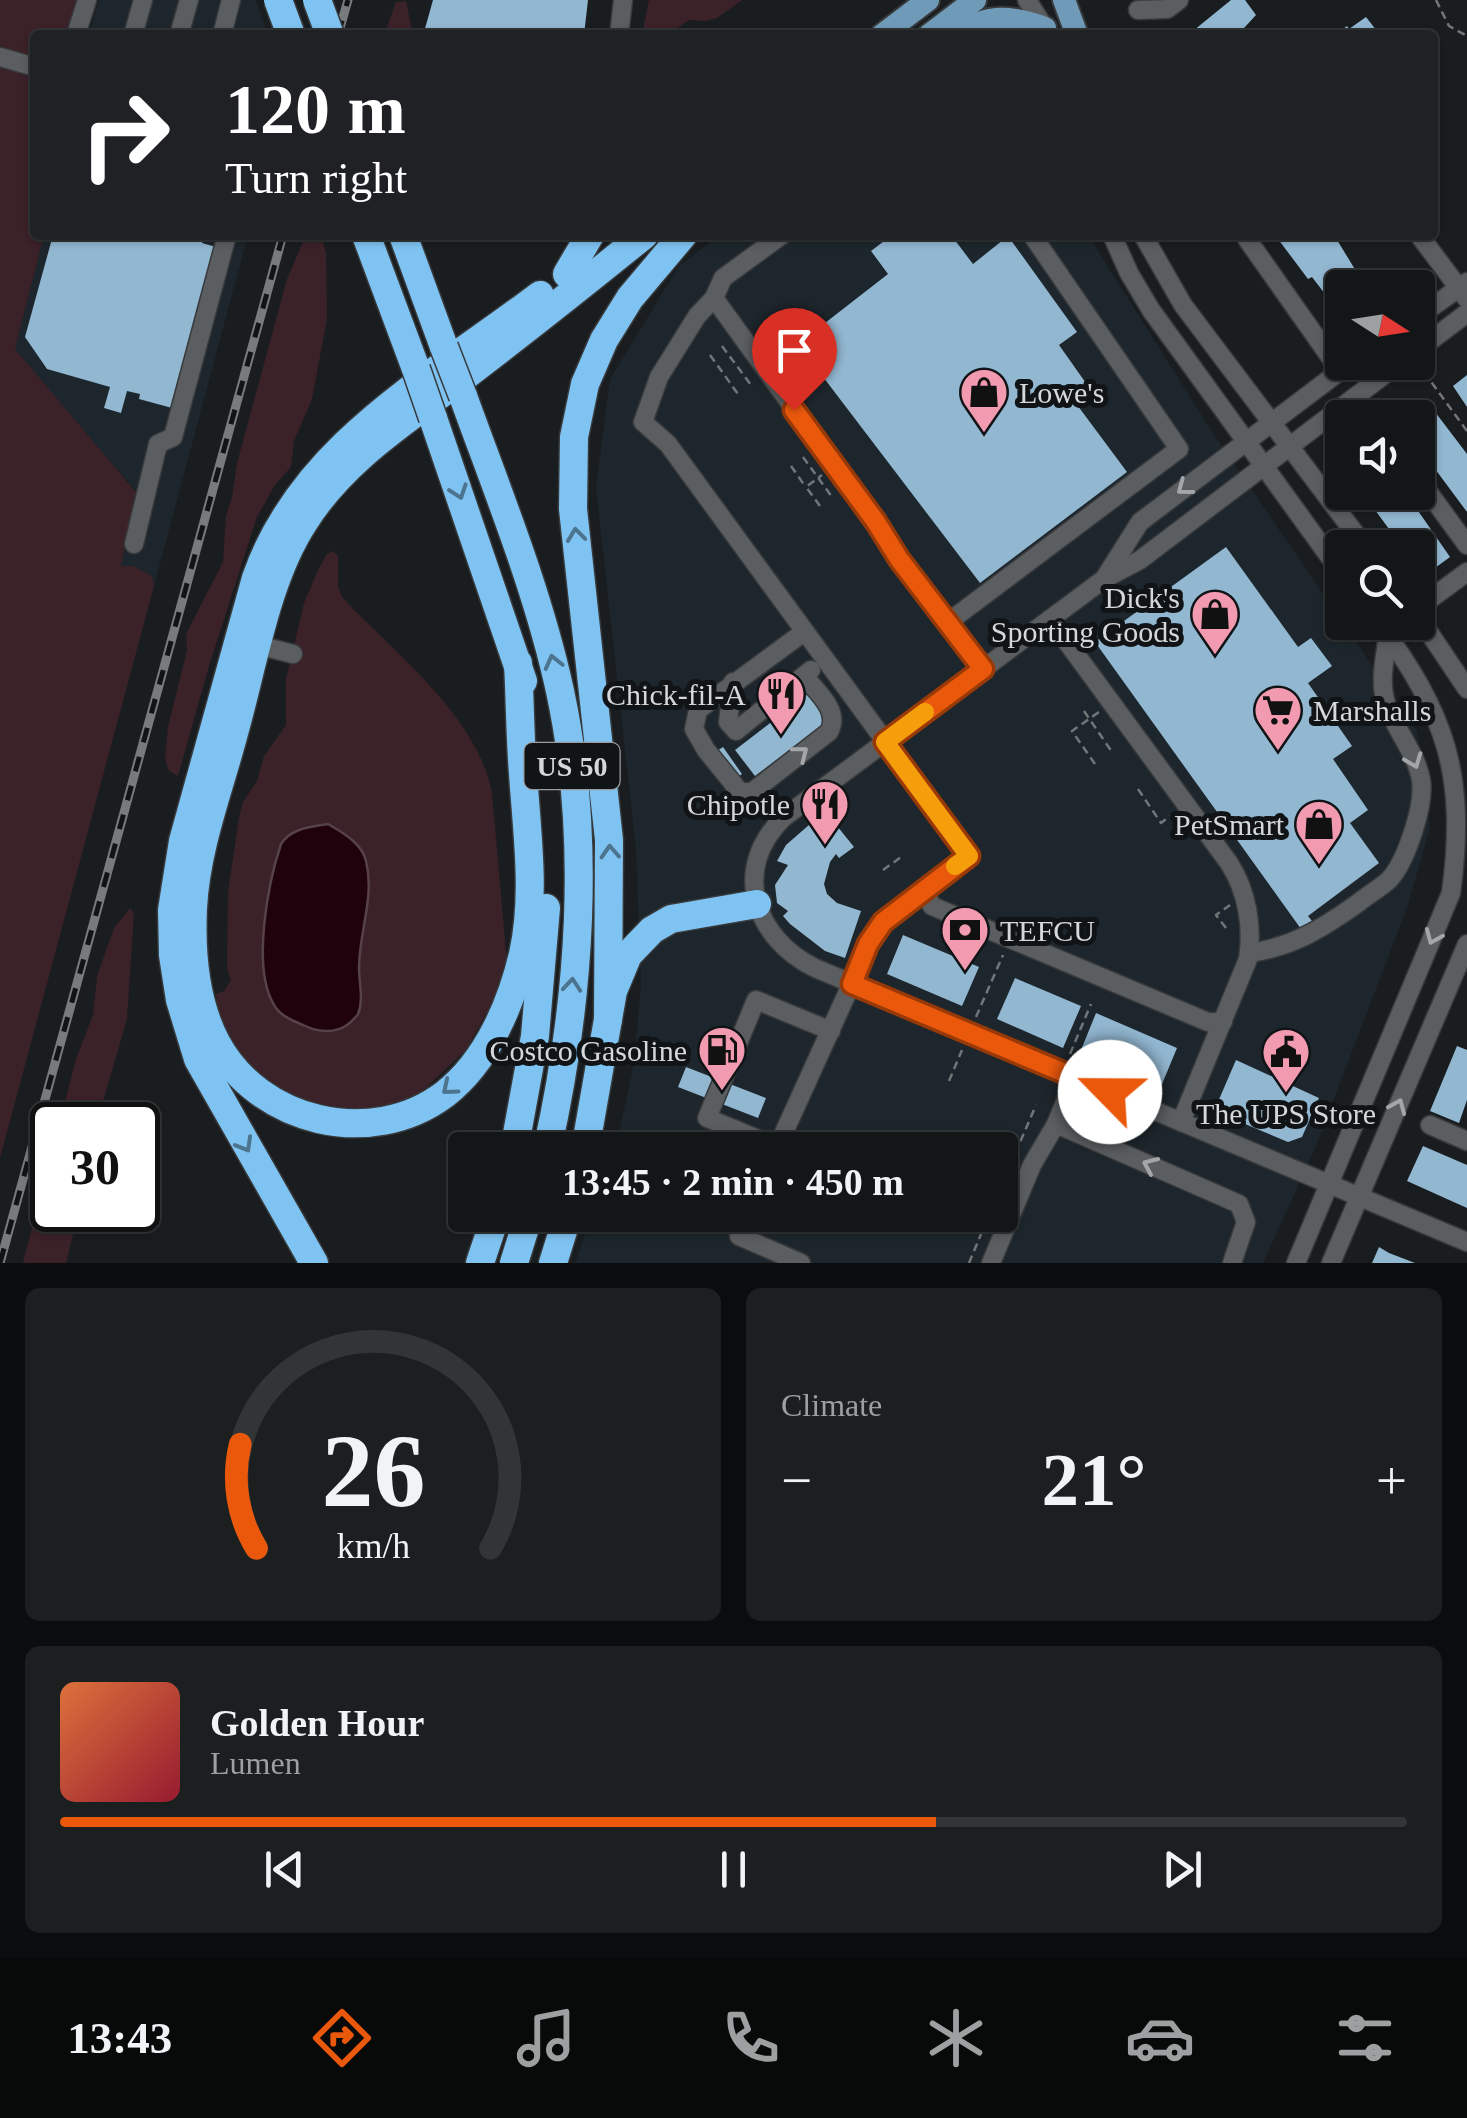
<!DOCTYPE html>
<html lang="en">
<head>
<meta charset="utf-8">
<style>
  body { margin:0; font-family:"Times New Roman",serif; background:#1c1f20; color:#f1f3f6; height:100vh; display:flex; flex-direction:column; font-size:38px; white-space:nowrap }
  * { box-sizing:border-box; margin:0 }
  p { font-size:32px; color:#9d9fa1 }
  .icon { flex:none; width:55px; height:55px; fill:none; stroke:currentColor; stroke-width:2; stroke-linecap:round; stroke-linejoin:round }
  .map { position:relative; height:1263px; overflow:hidden }
  .side { display:flex; flex-direction:column; gap:25px; padding:25px; background:#0a0c0d; flex:1 }
  .side>* { flex:none }
  .banner { position:absolute; left:30px; top:30px; width:1408px; height:210px; border-radius:10px; box-shadow:0 2px 8px #0004,0 0 0 2px #323536; background:#202124; color:#fff; overflow:hidden }
  .needle { width:65px; rotate:102deg }
  .controls { position:absolute; left:1325px; top:270px; display:grid; gap:20px }
  .controls a { display:grid; place-items:center; width:110px; height:110px; border-radius:10px; background:#131617; box-shadow:0 2px 8px #0004,0 0 0 2px #323536; font-size:50px }
  .speed { position:absolute; left:30px; top:1102px; display:flex; gap:20px; font-size:50px; font-weight:700; text-align:center }
  .speed>* { display:grid; place-content:center; width:130px; height:130px; border-radius:50%; background:#131617; box-shadow:0 2px 8px #0004,0 0 0 2px #323536; line-height:1 }
  .speed .limit { border:5px solid #111; border-radius:15px; background:#fff; color:#111 }
  .pin { position:absolute; display:grid; place-items:center; width:85px; height:85px; color:#fff; margin:-102px -42px; border-radius:50% 50% 50% 0; rotate:-45deg; box-shadow:0 0 10px #0007 }
  .pin .icon { rotate:45deg }
  .me { position:absolute; width:110px; margin:-55px; rotate:293deg; stroke-linejoin:round; filter:drop-shadow(0 0 8px #0008) }
  .turn { display:flex; align-items:center; gap:35px; height:210px; padding:0 30px; font-size:45px }
  .turn .icon { width:130px; height:130px; stroke-width:2.5 }
  .turn b { display:block; font-size:70px; line-height:85px }
  .big { font-size:75px; font-weight:700; line-height:1.1 }
  .side .widget { flex:1; display:flex; flex-direction:column; justify-content:center; gap:15px; min-width:0; padding:0 35px; border-radius:15px; background:#1c1f20 }
  .side .dial { align-items:center; gap:0 }
  .dial svg { height:260px; overflow:visible; fill:none; stroke:#323536; stroke-width:7; stroke-linecap:round; text-anchor:middle }
  .dial text { fill:#f1f3f6; stroke:none }
  .song { display:flex; align-items:center; gap:30px }
  .cover { width:120px; height:120px; border-radius:15px; background:linear-gradient(135deg,hsl(20 70% 55%),hsl(350 70% 35%)) }
  .played { height:10px; border-radius:5px; background:linear-gradient(90deg,#ea580c 65%,#323536 65%) }
  .keys { display:flex; justify-content:space-around; direction:ltr }
  .heat { display:flex; justify-content:space-between; align-items:center; font-size:55px; direction:ltr }
  .side .tiles { flex:1; display:grid; gap:25px; grid-template-columns:1fr 1fr }
  .widget:last-child { grid-column:span 2 }
  .trip { position:absolute; left:448px; top:1132px; width:570px; height:100px; border-radius:10px; background:#131617; box-shadow:0 2px 8px #0004,0 0 0 2px #323536; font-weight:700; line-height:100px; text-align:center }
  .dock { display:flex; height:160px; justify-content:space-around; align-items:center; background:#080909; color:#9d9fa1 }
  .dock .icon { width:70px; height:70px }
  .dock .current { color:#ea580c }
  .dock b { font-size:45px; color:#f1f3f6 }
  .map>svg:first-child { display:block }
  .built { fill:#1d262c }
  .green { fill:#3b2128 }
  .water { fill:#1f020b; stroke:#564249; stroke-width:2.5 }
  .building { fill:#92b7d1 }
  .lines { fill:none; stroke-linecap:round; stroke-linejoin:round }
  .minor-casing { stroke:#37393b; stroke-width:21 }
  .major-casing { stroke:#37393b; stroke-width:26 }
  .highway-casing { stroke:#37393b; stroke-width:31 }
  .path { stroke:#727678; stroke-width:2.5; stroke-dasharray:8 5; stroke-linecap:butt }
  .minor { stroke:#5a5e61; stroke-width:18 }
  .major { stroke:#709bb8; stroke-width:22 }
  .highway { stroke:#7fc3f2; stroke-width:28 }
  .rail-casing { stroke:#777b7d; stroke-width:9 }
  .rail { stroke:#101416; stroke-width:5; stroke-dasharray:15; stroke-linecap:butt }
  .highway-bridge-casing { stroke:#37393b; stroke-width:31; stroke-linecap:butt }
  .highway-bridge { stroke:#7fc3f2; stroke-width:28 }
  .oneway { stroke:#a4a7aa }
  .oneway2 { stroke:#4d748f }
  .route-casing { stroke:#983908; stroke-width:25 }
  .route { stroke:#ea580c; stroke-width:18 }
  .slow { stroke:#f59e0b; stroke-width:18 }
  .labels { text-anchor:middle; dominant-baseline:central; stroke-width:10; stroke-linejoin:round; paint-order:stroke }
  .shield { fill:#101416; stroke:#9a9d9f; stroke-width:2.5 }
  .shield-label { font-size:28px; font-weight:bold; fill:#d5d8da }
  .poi-label { font-size:30px; fill:#d5d8da; stroke:#101416; text-anchor:end }
</style>
</head>
<body>
<div class="map">
<svg width="1467" height="1263" viewBox="0 0 1467 1263">
  <rect width="100%" height="100%" fill="#191d1f"/>
  <!-- built -->
  <g class="built">
    <path d="M99,0H256L268,35H89Z"/>
    <path d="M44,235H248L154,586L120,571L136,491L14,351Z"/>
    <path d="M720,235H1088L1211,430L1417,731L1430,828L1407,908L1314,1151L1263,1263H575L592,1215H1000V1150H615L634,1063L641,985L636,850L596,487L610,379L679,266Z"/>
  </g>
  <!-- green -->
  <g class="green">
    <path d="M0,0H78L68,35H35V235H44L15,349L136,492L121,566H133L152,576L154,586L0,1158Z"/>
    <path d="M649,0H742L717,18L706,21L689,20L667,35H642Z"/>
    <path d="M406,1L413,35H384L396,2Z"/>
    <path d="M306,235H321L326,253L327,319L312,399L294,441L291,467L275,485L257,517L209,666L178,776L169,771L165,760L168,727L187,650L186,634L223,562L226,516L232,497L237,463L287,279Z"/>
    <path d="M333,551L338,556V586L342,597C394,653 478,716 492,793L507,963L492,1003L466,1050L415,1098L385,1109H328L269,1085L236,1051L218,1013L216,994L224,991L231,980L227,968L228,892L239,817L243,802L257,781L264,756L286,725V679L304,603L318,570L327,554Z"/>
    <path d="M130,908L134,913L127,1019L96,1125H59L76,1059L93,1015L97,976L114,928Z"/>
    <path d="M52,1149V1210H79L66,1263H23Z"/>
  </g>
  <!-- water -->
  <path class="water" d="M328,824C343,833 362,843 366,861C375,897 359,932 359,968C359,983 364,1000 358,1014C357,1016 349,1024 347,1025C334,1034 317,1032 303,1025C292,1020 279,1016 273,1003C252,966 268,883 281,844C291,828 311,827 328,824Z"/>
  <!-- building -->
  <g class="building">
    <path d="M433,0H588L584,35H434L424,32Z"/>
    <path d="M1231,0H1245L1256,15L1245,27L1235,35H1188Z"/>
    <path d="M1366,17L1380,35H1335L1347,26L1349,29Z"/>
    <path d="M53,235H204L202,243L216,247L172,408L139,399L140,394L127,391L121,413L104,408L110,387L47,369L25,337Z"/>
    <path d="M892,235H951L973,264L1008,236L1077,332L1059,345L1088,386L1072,398L1127,472L980,583L798,344L888,274L871,251Z"/>
    <path d="M1275,235H1334L1356,271L1325,294L1312,277L1308,279Z"/>
    <path d="M1467,375V407L1453,386Z"/>
    <path d="M1429,404L1467,454V512L1418,446V418H1410Z"/>
    <path d="M1367,492H1405L1450,557L1424,576L1418,567V548H1403L1364,495Z"/>
    <path d="M1226,547L1298,647L1311,638L1332,666L1308,683L1352,746L1333,759L1368,810L1350,823L1379,863L1308,916L1312,921L1301,929L1095,642Z"/>
    <path d="M808,694L828,721L755,776L735,750Z"/>
    <path d="M723,747L742,774L725,787L705,759Z"/>
    <path d="M825,811L854,847L839,858L836,854L830,862L824,884L827,894L837,903L861,911L845,958L825,951L790,924L783,916L788,911L777,903L775,885L788,865L777,861L786,845Z"/>
    <path d="M903,935L979,967L962,1006L887,974Z"/>
    <path d="M1015,978L1081,1006L1063,1048L997,1019Z"/>
    <path d="M1096,1013L1177,1048L1162,1084L1081,1050Z"/>
    <path d="M1457,1046L1467,1050V1100L1459,1123L1430,1111Z"/>
    <path d="M1236,1060L1319,1098L1302,1137L1288,1142L1214,1111Z"/>
    <path d="M686,1067L766,1098L758,1118L678,1087Z"/>
    <path d="M1423,1146L1467,1165V1208L1407,1181Z"/>
    <path d="M1379,1247L1389,1253L1415,1263H1372Z"/>
  </g>
  <g class="lines">
    <!-- minor casing -->
    <g class="minor-casing">
      <g id="minor">
        <path d="M1027,0L1048,33"/>
        <path d="M1138,10L1167,9L1179,0"/>
        <path d="M76,35L87,0"/>
        <path d="M133,35L143,0"/>
        <path d="M179,35L189,0"/>
        <path d="M222,35L231,0"/>
        <path d="M619,35L623,0"/>
        <path d="M0,57L35,67"/>
        <path d="M1112,235L1129,273L1151,310L1342,574"/>
        <path d="M1143,235L1183,305L1366,548"/>
        <path d="M1419,235L1467,299"/>
        <path d="M1247,239L1340,371"/>
        <path d="M714,298L876,522L899,559L983,669"/>
        <path d="M1418,317L1467,282"/>
        <path d="M1418,350L1467,313"/>
        <path d="M1401,362L1140,560L1104,579L783,818C731,869 754,938 815,968L1467,1242"/>
        <path d="M1418,478L1467,545"/>
        <path d="M134,544L158,444L173,437L227,235"/>
        <path d="M1104,579L1140,522L1352,362"/>
        <path d="M1418,608L1467,572"/>
        <path d="M1418,616L1467,689"/>
        <path d="M1050,619L1229,863C1247,891 1253,926 1248,959L1181,1122"/>
        <path d="M947,623L1179,449L1032,235"/>
        <path d="M804,632L698,710L694,729L706,750L740,792H752L829,732C841,711 817,692 804,676"/>
        <path d="M258,645L293,654"/>
        <path d="M733,682L728,722L736,731L811,670"/>
        <path d="M924,890L932,906L1208,1022H1223"/>
        <path d="M1249,953C1293,947 1323,928 1358,903C1368,895 1380,888 1389,880C1406,862 1425,805 1421,780C1416,752 1395,730 1386,703C1379,681 1385,658 1388,635"/>
        <path d="M1056,1124L1239,1204L1246,1222L1232,1263"/>
        <path d="M1430,1125L1467,1141"/>
        <path d="M777,1147L707,1118L756,1000L831,1031"/>
        <path d="M776,1150L875,932L887,919L969,856L668,444L643,422L659,377L697,316L714,298L723,278L782,235"/>
        <path d="M748,1215L739,1236L801,1263"/>
        <path d="M991,1263L1032,1165L1056,1124L1075,1078"/>
        <path d="M1296,1263L1451,893C1467,775 1446,714 1378,622"/>
        <path d="M1331,1263L1467,944"/>
      </g>
    </g>
    <!-- major casing -->
    <g class="major-casing">
      <g id="major">
        <path d="M1064,0L1077,35"/>
        <path d="M882,35L928,0"/>
        <path d="M929,35L975,0"/>
        <path d="M958,35C987,13 1012,16 1045,28"/>
      </g>
    </g>
    <!-- highway casing -->
    <g class="highway-casing">
      <g id="highway">
        <path d="M366,235L416,369"/>
        <path d="M403,235L444,347"/>
        <path d="M567,274L590,235"/>
        <path d="M463,396C498,493 538,590 560,691C592,840 580,1002 547,1150"/>
        <path d="M433,418L523,681"/>
        <path d="M518,663C520,700 520,737 523,774C527,833 536,896 523,954C511,1005 487,1061 445,1094C371,1150 258,1122 216,1042C195,1002 191,951 193,908C196,848 219,790 234,733C253,666 266,580 304,522C344,458 410,418 469,373C528,328 586,282 644,235"/>
        <path d="M608,1020L609,840L573,509L574,437L585,384L604,340L630,298L683,235"/>
        <path d="M514,1150L535,1036L546,908"/>
        <path d="M585,1150L613,991L628,955L652,930L671,919L757,904"/>
        <path d="M314,1263L198,1059L180,1000L173,955L172,910L183,841L256,578C302,445 434,376 540,295"/>
        <path d="M480,1263L496,1215"/>
        <path d="M514,1263L529,1215"/>
        <path d="M553,1263L568,1215"/>
      </g>
    </g>
    <!-- path -->
    <g class="path">
      <path d="M1436,0L1449,26L1467,36"/>
      <path d="M722,346L751,385"/>
      <path d="M710,355L738,394"/>
      <path d="M1424,372L1467,431"/>
      <path d="M803,457L832,497"/>
      <path d="M791,466L805,486"/>
      <path d="M820,506L806,487L822,475"/>
      <path d="M1084,711L1112,752"/>
      <path d="M1095,764L1072,731L1099,712"/>
      <path d="M1138,789L1161,823L1170,816"/>
      <path d="M883,870L901,857"/>
      <path d="M1226,928L1216,915L1230,905"/>
      <path d="M976,1017L1003,955"/>
      <path d="M1070,1054L1091,1004"/>
      <path d="M1282,1067L1292,1043"/>
      <path d="M949,1081L962,1050"/>
      <path d="M1000,1189L1036,1105"/>
      <path d="M969,1263L989,1215"/>
    </g>
    <!-- minor -->
    <use href="#minor" class="minor"/>
    <!-- major -->
    <use href="#major" class="major"/>
    <!-- highway -->
    <use href="#highway" class="highway"/>
    <!-- rail casing -->
    <g class="rail-casing">
      <g id="rail">
        <path d="M338,35L348,0"/>
        <path d="M0,1263L283,235"/>
      </g>
    </g>
    <!-- rail -->
    <use href="#rail" class="rail"/>
    <!-- highway-bridge casing -->
    <g class="highway-bridge-casing">
      <g id="highway-bridge">
        <path d="M278,0L291,35"/>
        <path d="M317,0L330,35"/>
        <path d="M444,347L463,396"/>
        <path d="M416,369L433,418"/>
      </g>
    </g>
    <!-- highway-bridge -->
    <use href="#highway-bridge" class="highway-bridge"/>
  </g>
  <!-- one-way arrows -->
  <defs><path id="oneway-chevron" d="M-2-3.5L2.5 0L-2 3.5" fill="none" stroke-width="1.6" stroke-linecap="round" stroke-linejoin="round" transform="scale(2.5)"/></defs>
  <g class="oneway">
    <use href="#oneway-chevron" transform="translate(1184 488) rotate(143)"/>
    <use href="#oneway-chevron" transform="translate(801 753) rotate(-38)"/>
    <use href="#oneway-chevron" transform="translate(1414 761) rotate(69)"/>
    <use href="#oneway-chevron" transform="translate(1433 937) rotate(113)"/>
    <use href="#oneway-chevron" transform="translate(1398 1106) rotate(-67)"/>
    <use href="#oneway-chevron" transform="translate(1150 1165) rotate(-156)"/>
  </g>
  <g class="oneway2">
    <use href="#oneway-chevron" transform="translate(459 492) rotate(71)"/>
    <use href="#oneway-chevron" transform="translate(576 535) rotate(-97)"/>
    <use href="#oneway-chevron" transform="translate(553 662) rotate(-104)"/>
    <use href="#oneway-chevron" transform="translate(610 852) rotate(-93)"/>
    <use href="#oneway-chevron" transform="translate(572 985) rotate(-85)"/>
    <use href="#oneway-chevron" transform="translate(449 1088) rotate(140)"/>
    <use href="#oneway-chevron" transform="translate(245 1145) rotate(60)"/>
  </g>
  <g class="lines">
    <!-- route casing -->
    <g class="route-casing">
      <path id="route" d="M794,410L876,522L899,559L983,669L885,742L969,856L883,922L868,944L852,984L1110,1092"/>
    </g>
    <!-- route -->
    <use href="#route" class="route"/>
    <!-- slow -->
    <path class="slow" d="M925,712L885,742L969,856L955,866"/>
  </g>
  <!-- icons -->
  <defs>
    <g id="shop-pin" transform="scale(2.5)"><path d="M0 17L-7.5 6A9.5 9.5 0 1 1 7.5 6Z" fill="#f29aaf" stroke="#101416"/><path d="M-5-2.5h2.3a2.7 3.5 0 0 1 5.4 0H5L5.5 6h-11ZM-1.5-2.5h3a1.5 2.3 0 0 0-3 0Z" fill="#111"/></g>
    <g id="restaurant-pin" transform="scale(2.5)"><path d="M0 17L-7.5 6A9.5 9.5 0 1 1 7.5 6Z" fill="#f29aaf" stroke="#101416"/><path d="M-5-6h1v4h1v-4h1v4h1v-4h1v5L-1.5 .5V6h-2V.5L-5-1ZM5-6V6H3V1.5H1.5Q1.5-4 5-6Z" fill="#111"/></g>
    <g id="supermarket-pin" transform="scale(2.5)"><path d="M0 17L-7.5 6A9.5 9.5 0 1 1 7.5 6Z" fill="#f29aaf" stroke="#101416"/><path d="M-6-5.5h2.5l.6 2H6L4.5 2H-2.5L-4.4-4H-6ZM-1.5 3.2a1.3 1.3 0 1 0 .1 0ZM3 3.2a1.3 1.3 0 1 0 .1 0Z" fill="#111"/></g>
    <g id="bank-pin" transform="scale(2.5)"><path d="M0 17L-7.5 6A9.5 9.5 0 1 1 7.5 6Z" fill="#f29aaf" stroke="#101416"/><path d="M-6-4H6V4H-6ZM0-2.3a2.3 2.3 0 1 0 0 4.6a2.3 2.3 0 1 0 0-4.6Z" fill="#111"/></g>
    <g id="fuel-pin" transform="scale(2.5)"><path d="M0 17L-7.5 6A9.5 9.5 0 1 1 7.5 6Z" fill="#f29aaf" stroke="#101416"/><path d="M-5.5-6h7V0h2V4h1.3V-2.5L3-4.5l.8-.8L6-3V5H2.5V1h-1V6h-7ZM-4.2-4.7v3.2H.2V-4.7Z" fill="#111"/></g>
    <g id="civic-pin" transform="scale(2.5)"><path d="M0 17L-7.5 6A9.5 9.5 0 1 1 7.5 6Z" fill="#f29aaf" stroke="#101416"/><path d="M-.6-6.5H3V-4.5H.6V-3L4-1V1h2V6H-6V1h2V-1L-.6-3ZM-1.2 2.5V6h2.4V2.5Z" fill="#111"/></g>
  </defs>
  <g fill-rule="evenodd">
    <use href="#shop-pin" x="984" y="392"/>
    <use href="#shop-pin" x="1215" y="614"/>
    <use href="#restaurant-pin" x="781" y="694"/>
    <use href="#supermarket-pin" x="1278" y="710"/>
    <use href="#restaurant-pin" x="825" y="804"/>
    <use href="#shop-pin" x="1319" y="824"/>
    <use href="#bank-pin" x="965" y="930"/>
    <use href="#fuel-pin" x="722" y="1050"/>
    <use href="#civic-pin" x="1286" y="1052"/>
  </g>
  <g class="labels">
    <!-- shield labels -->
    <rect class="shield" x="524.5" y="743" width="95" height="46" rx="8"/>
    <g class="shield-label">
      <text x="572" y="766">US 50</text>
    </g>
    <!-- poi labels -->
    <g class="poi-label">
      <text x="1019" y="392" text-anchor="start">Lowe's</text>
      <text x="1180" y="597">Dick's<tspan x="1180" dy="34">Sporting Goods</tspan></text>
      <text x="746" y="694">Chick-fil-A</text>
      <text x="1313" y="710" text-anchor="start">Marshalls</text>
      <text x="790" y="804">Chipotle</text>
      <text x="1284" y="824">PetSmart</text>
      <text x="1000" y="930" text-anchor="start">TEFCU</text>
      <text x="687" y="1050">Costco Gasoline</text>
      <text x="1286" y="1113" text-anchor="middle">The UPS Store</text>
    </g>
  </g>
</svg>
<div class="controls">
<a><svg class="needle" viewBox="-14 -14 28 28"><path d="M0-13l5 13h-10z" fill="#e53935"/><path d="M0 13l5-13h-10z" fill="#9d9fa1"/></svg></a>
<a><svg class="icon" aria-label="sound" viewBox="0 0 24 24"><path d="M4 9h4l5-4v14l-5-4H4zM17 9q2 3 0 6"/></svg></a>
<a><svg class="icon" aria-label="search" viewBox="0 0 24 24"><circle cx="10" cy="10" r="6"/><path d="M15 15l6 6"/></svg></a>
</div>
<div class="speed"><div class="limit">30</div></div>
<div class="pin" style="left:794px;top:410px;background:#d93025"><svg class="icon" aria-label="arrive" viewBox="0 0 24 24"><path d="M6 21V4h12l-3 4 3 4H6"/></svg></div>
<svg class="me" style="left:1110px;top:1092px" viewBox="-20 -20 40 40"><circle r="19" fill="#fff"/><path d="M0-13L10 11 0 6-10 11z" fill="#ea580c"/></svg>
<div class="trip">13:45 · 2 min · 450 m</div>
<div class="banner">
<div class="turn"><svg class="icon" aria-label="right" viewBox="0 0 24 24"><path d="M7 20v-9h11M14 6l5 5-5 5"/></svg><div><b>120 m</b>Turn right</div></div>
</div>
</div>
<section class="side">
<div class="tiles">
<div class="widget dial"><svg viewBox="0 0 100 80">
<path d="M14 69A42 42 0 1 1 86 69"/>
<path d="M14 69A42 42 0 0 1 9 37" stroke="#ea580c"/>
<text x="50" y="56" font-size="32" font-weight="700">26</text>
<text x="50" y="72" font-size="11">km/h</text>
</svg></div>
<div class="widget"><p>Climate</p>
<div class="heat"><a>−</a><b class="big">21°</b><a>+</a></div>
</div>
<div class="widget">
<div class="song"><i class="cover"></i><div><b>Golden Hour</b><p>Lumen</p></div></div>
<div class="played"></div>
<div class="keys"><svg class="icon" aria-label="previous" viewBox="0 0 24 24"><path d="M18 5L8 12l10 7zM5 5v14"/></svg><svg class="icon" aria-label="pause" viewBox="0 0 24 24"><path d="M8 5v14M16 5v14"/></svg><svg class="icon" aria-label="next" viewBox="0 0 24 24"><path d="M6 5l10 7-10 7zM19 5v14"/></svg></div>
</div>
</div>
</section>
<nav class="dock">
<b>13:43</b>
<svg class="icon current" aria-label="directions" viewBox="0 0 24 24"><path d="M12 3l9 9-9 9-9-9zM9 14v-3h6M13 9l2 2-2 2"/></svg>
<svg class="icon" aria-label="music" viewBox="0 0 24 24"><path d="M9 18V5l10-2v13"/><circle cx="6" cy="18" r="3"/><circle cx="16" cy="16" r="3"/></svg>
<svg class="icon" aria-label="phone" viewBox="0 0 24 24"><path d="M5 4h4l2 5-3 2q2 4 5 5l2-3 5 2v4C11 20 4 13 5 4z"/></svg>
<svg class="icon" aria-label="climate" viewBox="0 0 24 24"><path d="M12 3v18M4 7l16 10M4 17L20 7"/></svg>
<svg class="icon" aria-label="car" viewBox="0 0 24 24"><path d="M5 17H2v-5l4-1 3-4h7l3 4 3 1v5h-3M9 17h6M6 11h13"/><circle cx="7" cy="17" r="2"/><circle cx="17" cy="17" r="2"/></svg>
<svg class="icon" aria-label="filters" viewBox="0 0 24 24"><path d="M4 7h16M4 17h16"/><circle cx="9" cy="7" r="2"/><circle cx="15" cy="17" r="2"/></svg>
</nav>
</body>
</html>
